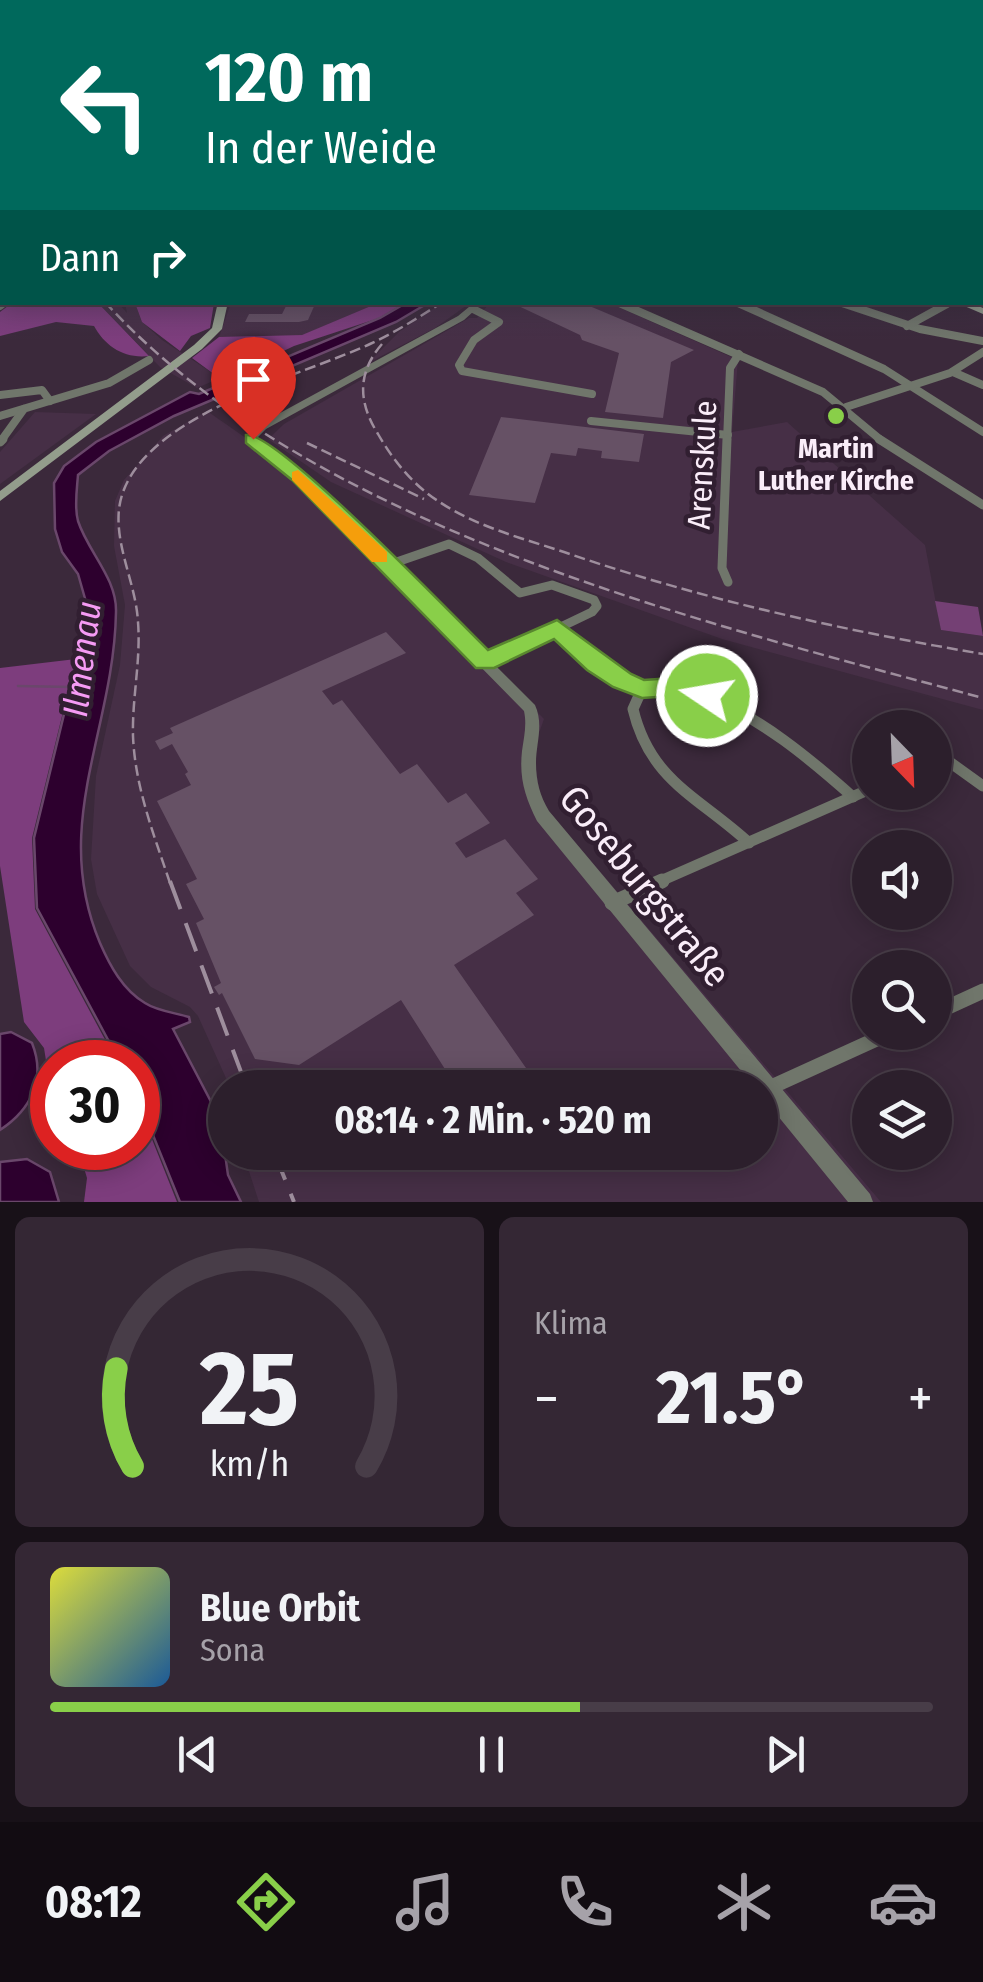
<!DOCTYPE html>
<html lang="de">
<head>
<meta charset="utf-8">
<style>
  body { margin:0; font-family:"Fira Sans Condensed",sans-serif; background:#342734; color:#f1f3f6; height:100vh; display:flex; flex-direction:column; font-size:38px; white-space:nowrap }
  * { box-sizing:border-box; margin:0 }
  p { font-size:32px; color:#a6a2a9 }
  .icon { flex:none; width:55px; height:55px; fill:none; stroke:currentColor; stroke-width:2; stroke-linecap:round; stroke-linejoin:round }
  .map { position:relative; height:1202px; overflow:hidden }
  .panel { display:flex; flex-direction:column; gap:15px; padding:15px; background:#181118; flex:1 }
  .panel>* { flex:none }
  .banner { position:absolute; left:0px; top:0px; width:985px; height:305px; box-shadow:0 5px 25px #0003,0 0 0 2px #483d48; background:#00695c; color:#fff; overflow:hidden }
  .needle { width:65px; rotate:157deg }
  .controls { position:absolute; left:852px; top:710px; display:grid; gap:20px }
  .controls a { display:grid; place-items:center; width:100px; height:100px; border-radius:50%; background:#2c1f2c; box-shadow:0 5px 25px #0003,0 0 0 2px #483d48; font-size:50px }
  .speed { position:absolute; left:30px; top:1040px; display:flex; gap:20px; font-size:50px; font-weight:700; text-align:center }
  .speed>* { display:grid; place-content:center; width:130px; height:130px; border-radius:50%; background:#2c1f2c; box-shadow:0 5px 25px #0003,0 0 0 2px #483d48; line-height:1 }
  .speed .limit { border:15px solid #d22; background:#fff; color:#111 }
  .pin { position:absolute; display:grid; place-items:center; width:85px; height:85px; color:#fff; margin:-102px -42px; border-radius:50% 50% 50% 0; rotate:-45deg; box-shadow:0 0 10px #0007 }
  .pin .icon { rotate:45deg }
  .me { position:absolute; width:110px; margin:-55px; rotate:282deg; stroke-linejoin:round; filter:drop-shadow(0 0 8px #0008) }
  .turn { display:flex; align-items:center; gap:35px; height:210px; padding:0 40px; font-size:45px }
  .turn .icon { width:130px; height:130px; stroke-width:2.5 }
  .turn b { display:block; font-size:70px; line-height:85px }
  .then { display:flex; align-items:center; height:95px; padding:0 40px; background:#0003; gap:20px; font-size:38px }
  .big { font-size:75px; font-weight:700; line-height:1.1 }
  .panel .tile { flex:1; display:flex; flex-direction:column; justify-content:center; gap:15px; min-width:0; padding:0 35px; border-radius:15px; background:#342734 }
  .panel .dial { align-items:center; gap:0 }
  .dial svg { height:260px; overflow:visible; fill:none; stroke:#483d48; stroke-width:7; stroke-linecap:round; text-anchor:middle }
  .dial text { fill:#f1f3f6; stroke:none }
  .song { display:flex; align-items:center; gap:30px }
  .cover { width:120px; height:120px; border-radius:15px; background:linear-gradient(135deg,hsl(60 70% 55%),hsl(210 70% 35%)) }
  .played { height:10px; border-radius:5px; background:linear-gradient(90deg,#89cf49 60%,#483d48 60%) }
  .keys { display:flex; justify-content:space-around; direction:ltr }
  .heat { display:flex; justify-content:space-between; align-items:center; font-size:55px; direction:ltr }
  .panel .tiles { flex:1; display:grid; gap:15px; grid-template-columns:1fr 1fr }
  .tile:last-child { grid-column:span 2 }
  .trip { position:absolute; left:208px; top:1070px; width:570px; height:100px; border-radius:50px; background:#2c1f2c; box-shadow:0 5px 25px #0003,0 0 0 2px #483d48; font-weight:700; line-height:100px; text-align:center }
  .dock { display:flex; height:160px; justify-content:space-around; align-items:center; background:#120c12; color:#a6a2a9 }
  .dock .icon { width:70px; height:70px }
  .dock .active { color:#89cf49 }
  .dock b { font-size:45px; color:#f1f3f6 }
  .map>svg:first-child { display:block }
  .built { fill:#462f46 }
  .green { fill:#744074 }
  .forest { fill:#7d3d7d }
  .water { fill:#2d002e; stroke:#6a476b; stroke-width:2.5 }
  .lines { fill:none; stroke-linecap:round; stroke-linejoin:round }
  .stream { stroke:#6a476b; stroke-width:2.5 }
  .building { fill:#665165 }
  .minor-far3 { stroke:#70766b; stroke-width:8 }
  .minor-far2 { stroke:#70766b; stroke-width:9 }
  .minor-far1 { stroke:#70766b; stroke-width:11 }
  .minor { stroke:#70766b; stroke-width:15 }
  .tertiary { fill:#70766b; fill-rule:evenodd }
  .secondary { fill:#939d8c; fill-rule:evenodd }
  .rail-far1 { stroke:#9e8e9d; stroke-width:2.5; stroke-dasharray:11 5; stroke-linecap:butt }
  .rail { stroke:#9e8e9d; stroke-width:4; stroke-dasharray:30 15; stroke-linecap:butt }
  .route { fill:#89cf49; stroke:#59872f; stroke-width:2.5 }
  .slow { fill:#f59e0b }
  .poi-dot { fill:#89cf49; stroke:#311f31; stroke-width:4 }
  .labels { text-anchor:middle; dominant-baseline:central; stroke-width:9; stroke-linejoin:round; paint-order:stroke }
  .far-poi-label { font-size:28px; font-weight:bold; fill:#faedf9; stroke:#311f31 }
  .street-label { font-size:32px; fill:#faedf9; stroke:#311f31 }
  .water-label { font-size:35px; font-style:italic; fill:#f59bf4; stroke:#311f31 }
  .near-street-label { font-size:38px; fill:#faedf9; stroke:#311f31 }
</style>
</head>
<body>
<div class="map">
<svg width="983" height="1202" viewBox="0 0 983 1202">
  <rect width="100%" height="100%" fill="#3b293b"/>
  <!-- built -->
  <g class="built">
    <path d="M443,302L470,303L435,328L368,363L399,332Z"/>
    <path d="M98,303H118L127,313L125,303H135L142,322L162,340L220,378L197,388L160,367Z"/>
    <path d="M231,303H378L303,335L277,339L219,337Z"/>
    <path d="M490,303H609L738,360L732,432L787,422L925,545L941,630L983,636V710L722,639L506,562L331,482L268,439L284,424L469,318H477Z"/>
    <path d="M207,411L312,484L544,719L533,750L541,802L881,1202H259L243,1153L760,1152V1088L230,1087L198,1016L190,1007L151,987L130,966L97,894L91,859L96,776L120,665L125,605L114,546L115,501L124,480L163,436Z"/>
    <path d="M35,412L96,414L0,484V452Z"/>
  </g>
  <!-- green -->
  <path class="green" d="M935,601L978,607L983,636L941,630Z"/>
  <!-- forest -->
  <g class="forest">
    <path d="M12,303H98L149,356C124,359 105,346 94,326L56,322L0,336V312Z"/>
    <path d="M135,303H214L210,328L191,336L180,351L142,322Z"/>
    <path d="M378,303H404L379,318L294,346L222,380L192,358L219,337L302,335Z"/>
    <path d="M76,659L32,838L35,909L117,1062H52V1099L44,1048L24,1022L0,866V668Z"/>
    <path d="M138,1104L177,1202H84L87,1178L78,1148H138Z"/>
  </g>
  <!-- water -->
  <g class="water">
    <path d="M406,303H428L396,322L174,416L109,451L78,475C77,489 74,507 78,521C88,552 117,578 116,612C114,731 50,824 100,943C110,966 123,990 145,1003C157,1011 176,1013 189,1017L190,1022L173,1029L220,1119L228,1175L241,1202H180L138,1098V1062H120L37,908L34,838L82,640L86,602L78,574L62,552L55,529L54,483L64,466L96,442L190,392L199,394L380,318Z"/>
    <path d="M11,1032L32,1043C46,1078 32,1109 0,1130V1034Z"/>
    <path d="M27,1159L50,1172L59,1202H0V1162Z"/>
  </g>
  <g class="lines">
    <!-- stream -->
    <path class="stream" d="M18,686L71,687"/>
  </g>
  <!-- building -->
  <g class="building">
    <path d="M288,302H316L308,320L299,322H245L249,314H282Z"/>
    <path d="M510,302H580L694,350L671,362L663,418L605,412L619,353L582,340L580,335Z"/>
    <path d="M501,417L644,434L639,462L601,458L602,451L578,448L576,456L551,453L535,503L469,495Z"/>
    <path d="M386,632L406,653L322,691L333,705L342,700L400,774L417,764L448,803L466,793L490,823L455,843L466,858L505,839L538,879L516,893L534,915L454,965L540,1088H457L401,1000L299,1065L255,1059L222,993L219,995L214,987L221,983L196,923L204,919L186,884L197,879L157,801L191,785L185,774L188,772L172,744L160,750L155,741L173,733L170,728Z"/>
  </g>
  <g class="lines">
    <!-- minor-far3 -->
    <g class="minor-far3">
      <path d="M617,302L823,392L882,441"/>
      <path d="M736,302L884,369L983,432"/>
      <path d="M839,302L920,329L983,341"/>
      <path d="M0,306L5,302"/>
      <path d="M473,309L499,322L474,340L459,365L462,371L592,394"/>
      <path d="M907,326L947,304"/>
      <path d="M953,372L983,385"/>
      <path d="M0,395L42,390L50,401"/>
      <path d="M846,407L950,373L983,352"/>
      <path d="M0,416L109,383L149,360"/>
      <path d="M591,421L728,435"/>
      <path d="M1,441L24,409"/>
      <path d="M727,441L730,368L739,354"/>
    </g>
    <!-- minor-far2 -->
    <g class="minor-far2">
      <path d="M727,439L722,568L728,582"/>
      <path d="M879,439L983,505"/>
      <path d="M0,442L3,439"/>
      <path d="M388,565L449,544L478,558L520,593L552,585L594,600L597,606L592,612L544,635"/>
      <path d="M557,628L564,635"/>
    </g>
    <!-- minor-far1 -->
    <g class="minor-far1">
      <path d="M561,632C585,655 610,682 644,688C665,692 685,688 706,696C761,718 809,758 853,797"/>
      <path d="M485,662L549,632"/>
      <path d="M642,689L633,709C650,781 699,797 749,843"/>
      <path d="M935,761L951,763L983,786"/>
      <path d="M656,883L870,789"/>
    </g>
    <!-- minor -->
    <g class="minor">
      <path d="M612,903L662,881"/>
      <path d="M935,1013L983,991"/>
      <path d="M769,1088L892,1032"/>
    </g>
    <!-- tertiary -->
    <path class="tertiary" d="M475,302H484L464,320L266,429L258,437L259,442L303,474L535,705C544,725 536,743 536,763C536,781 540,796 549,811L870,1194L873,1202H848L760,1094V1088H755L537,821C525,797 519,778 522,751C524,737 527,725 524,711L295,478L249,443L248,436L258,425L458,316Z"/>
    <!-- secondary -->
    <g class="secondary">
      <path d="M218,302H228L222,329L202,349L0,501V491L194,345L212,328Z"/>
      <path d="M955,302H969L983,308V314Z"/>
    </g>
    <!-- rail-far1 -->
    <g class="rail-far1">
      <path d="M105,302C311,528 697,621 983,698"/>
      <path d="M382,344C357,373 358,402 378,434C393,460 412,484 438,501C475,526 521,538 564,552C700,599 841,630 983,654"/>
      <path d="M307,443L424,499"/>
      <path d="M170,883C154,835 135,787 133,736C132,698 141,660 138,622C136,584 115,547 119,509C130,418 299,377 370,344C396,332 419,317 443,302"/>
    </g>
    <!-- rail -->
    <g class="rail">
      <path d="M170,881L247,1088"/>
      <path d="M274,1152L294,1202"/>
    </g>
  </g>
  <!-- sky -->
  <linearGradient id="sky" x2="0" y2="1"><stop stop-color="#201720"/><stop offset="0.51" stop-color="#4f4960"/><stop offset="1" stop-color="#4f4960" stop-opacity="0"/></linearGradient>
  <rect width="983" height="340" fill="url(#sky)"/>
  <!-- route -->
  <path class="route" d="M246,435C276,430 456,619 488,650L557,620L631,674L644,680L672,678L716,690L719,696L707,706L672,696L642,698L613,687L587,670L554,639L494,668H476L292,480L246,443Z"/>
  <!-- slow -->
  <path class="slow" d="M298,470L387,552V562H372L292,480V472Z"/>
  <!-- markers -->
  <circle class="poi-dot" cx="836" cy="416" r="10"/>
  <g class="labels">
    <!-- far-poi labels -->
    <g class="far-poi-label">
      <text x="836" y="448">Martin<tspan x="836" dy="32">Luther Kirche</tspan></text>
    </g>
    <!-- street labels -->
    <g class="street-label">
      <text transform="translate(702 465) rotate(-87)">Arenskule</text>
    </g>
    <!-- water labels -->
    <g class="water-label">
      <text transform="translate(82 659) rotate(-83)">Ilmenau</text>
    </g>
    <!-- near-street labels -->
    <g class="near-street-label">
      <text transform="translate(645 886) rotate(51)">Goseburgstraße</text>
    </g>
  </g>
</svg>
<div class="controls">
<a><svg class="needle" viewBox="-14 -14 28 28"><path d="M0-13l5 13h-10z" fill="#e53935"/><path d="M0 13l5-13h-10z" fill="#a6a2a9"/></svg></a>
<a><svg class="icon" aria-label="sound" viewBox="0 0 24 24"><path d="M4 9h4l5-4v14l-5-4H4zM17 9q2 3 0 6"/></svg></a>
<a><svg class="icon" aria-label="search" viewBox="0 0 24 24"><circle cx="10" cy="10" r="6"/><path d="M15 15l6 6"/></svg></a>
<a><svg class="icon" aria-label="layers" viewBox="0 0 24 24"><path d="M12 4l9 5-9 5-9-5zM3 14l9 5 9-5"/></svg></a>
</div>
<div class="speed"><div class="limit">30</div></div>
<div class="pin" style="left:253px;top:439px;background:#d93025"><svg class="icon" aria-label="arrive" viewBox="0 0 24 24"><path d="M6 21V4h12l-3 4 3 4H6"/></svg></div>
<svg class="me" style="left:707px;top:696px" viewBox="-20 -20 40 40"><circle r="17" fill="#89cf49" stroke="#fff" stroke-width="3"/><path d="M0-11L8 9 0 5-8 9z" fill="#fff"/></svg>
<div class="trip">08:14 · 2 Min. · 520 m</div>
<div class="banner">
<div class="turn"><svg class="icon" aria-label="left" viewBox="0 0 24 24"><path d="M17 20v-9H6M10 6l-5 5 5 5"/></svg><div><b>120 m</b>In der Weide</div></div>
<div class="then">Dann<svg class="icon" aria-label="right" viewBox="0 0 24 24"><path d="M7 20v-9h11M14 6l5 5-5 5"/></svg></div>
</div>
</div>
<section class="panel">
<div class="tiles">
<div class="tile dial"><svg viewBox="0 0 100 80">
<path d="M14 69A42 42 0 1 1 86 69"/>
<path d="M14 69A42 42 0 0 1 9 39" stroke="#89cf49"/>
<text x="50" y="56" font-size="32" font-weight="700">25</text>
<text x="50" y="72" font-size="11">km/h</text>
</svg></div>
<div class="tile"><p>Klima</p>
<div class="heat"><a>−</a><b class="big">21.5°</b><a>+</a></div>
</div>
<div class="tile">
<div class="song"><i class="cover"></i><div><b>Blue Orbit</b><p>Sona</p></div></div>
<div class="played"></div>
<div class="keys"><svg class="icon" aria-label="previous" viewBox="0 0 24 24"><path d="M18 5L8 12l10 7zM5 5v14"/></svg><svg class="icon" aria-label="pause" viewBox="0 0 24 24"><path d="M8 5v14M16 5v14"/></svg><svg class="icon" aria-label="next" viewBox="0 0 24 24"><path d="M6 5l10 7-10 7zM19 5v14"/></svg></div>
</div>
</div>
</section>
<nav class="dock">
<b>08:12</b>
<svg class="icon active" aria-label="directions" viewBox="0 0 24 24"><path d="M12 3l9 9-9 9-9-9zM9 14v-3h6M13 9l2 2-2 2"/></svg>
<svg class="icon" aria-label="music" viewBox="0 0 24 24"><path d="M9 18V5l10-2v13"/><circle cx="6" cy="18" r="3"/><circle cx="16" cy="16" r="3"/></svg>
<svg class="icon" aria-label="phone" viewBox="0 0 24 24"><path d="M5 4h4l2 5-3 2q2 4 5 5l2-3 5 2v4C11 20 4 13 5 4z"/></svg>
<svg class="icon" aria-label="climate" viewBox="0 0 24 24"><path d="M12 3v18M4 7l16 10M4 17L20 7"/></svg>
<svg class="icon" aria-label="car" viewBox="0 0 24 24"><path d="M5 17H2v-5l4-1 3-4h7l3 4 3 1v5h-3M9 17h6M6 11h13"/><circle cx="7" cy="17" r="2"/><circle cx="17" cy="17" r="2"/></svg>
</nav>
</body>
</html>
